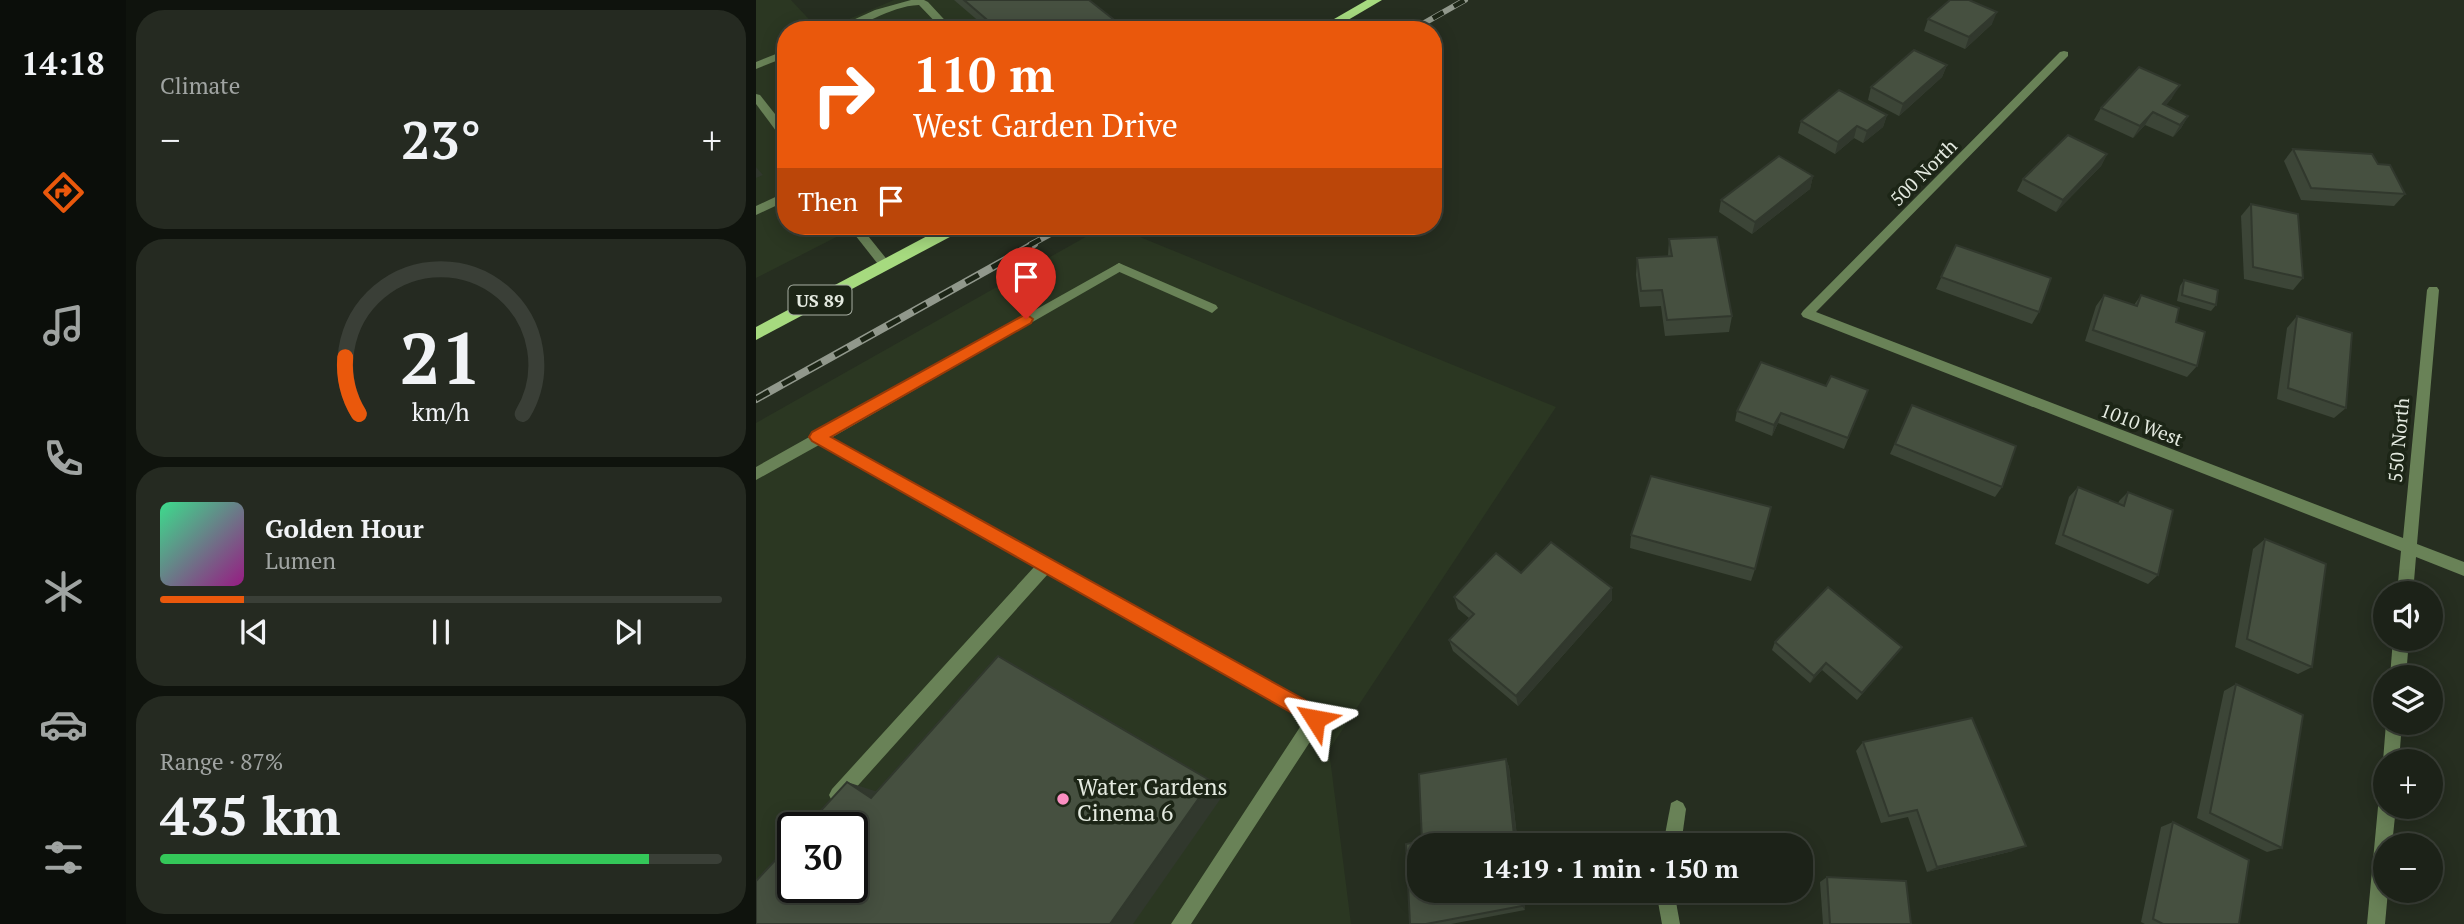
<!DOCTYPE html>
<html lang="en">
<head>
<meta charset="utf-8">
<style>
  body { margin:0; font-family:"PT Serif",serif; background:#252a21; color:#f1f3f6; height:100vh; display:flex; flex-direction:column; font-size:26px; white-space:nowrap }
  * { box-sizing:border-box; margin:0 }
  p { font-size:23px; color:#a0a4a2 }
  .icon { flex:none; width:38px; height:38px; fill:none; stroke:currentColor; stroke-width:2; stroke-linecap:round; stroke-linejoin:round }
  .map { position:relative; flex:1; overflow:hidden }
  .panel { display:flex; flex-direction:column; gap:10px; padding:10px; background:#0f130d; width:630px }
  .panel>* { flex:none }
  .banner { position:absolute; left:21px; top:21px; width:665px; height:214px; border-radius:28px; box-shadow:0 4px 18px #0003,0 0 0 2px #3a3f37; background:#ea580c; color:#fff; overflow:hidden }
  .tools { position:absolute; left:1617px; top:581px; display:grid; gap:14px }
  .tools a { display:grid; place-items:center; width:70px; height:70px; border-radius:50%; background:#1c2218; box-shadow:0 4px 18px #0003,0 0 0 2px #3a3f37; font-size:35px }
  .speed { position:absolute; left:21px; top:812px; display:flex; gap:14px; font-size:35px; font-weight:700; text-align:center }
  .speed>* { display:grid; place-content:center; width:91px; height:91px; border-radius:50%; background:#1c2218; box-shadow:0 4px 18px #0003,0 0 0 2px #3a3f37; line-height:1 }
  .speed .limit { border:4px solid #111; border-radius:10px; background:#fff; color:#111 }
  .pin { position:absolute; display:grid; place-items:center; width:60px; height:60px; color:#fff; margin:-72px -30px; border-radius:50% 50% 50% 0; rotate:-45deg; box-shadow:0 0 7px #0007 }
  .pin .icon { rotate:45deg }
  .me { position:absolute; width:77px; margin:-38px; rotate:304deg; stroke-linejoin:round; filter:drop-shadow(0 0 5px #0008) }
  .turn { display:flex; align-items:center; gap:24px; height:147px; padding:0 21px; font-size:32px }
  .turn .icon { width:91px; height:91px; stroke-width:2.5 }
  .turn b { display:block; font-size:49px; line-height:60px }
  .then { display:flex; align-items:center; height:66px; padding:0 21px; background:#0003; gap:14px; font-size:26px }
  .big { font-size:52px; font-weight:700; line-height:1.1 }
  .panel .card { flex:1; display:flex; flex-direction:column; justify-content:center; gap:10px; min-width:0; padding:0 24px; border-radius:28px; background:#252a21 }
  .panel .dial { align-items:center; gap:0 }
  .dial svg { height:182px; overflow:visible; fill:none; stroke:#3a3f37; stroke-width:7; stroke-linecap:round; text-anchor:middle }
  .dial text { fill:#f1f3f6; stroke:none }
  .song { display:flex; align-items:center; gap:21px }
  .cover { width:84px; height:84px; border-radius:10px; background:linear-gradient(135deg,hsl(150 70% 55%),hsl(310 70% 35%)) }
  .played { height:7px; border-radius:4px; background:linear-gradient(90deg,#ea580c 15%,#3a3f37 15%) }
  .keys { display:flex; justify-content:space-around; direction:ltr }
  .heat { display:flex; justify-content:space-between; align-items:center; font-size:38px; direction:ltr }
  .charge { height:10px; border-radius:5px; background:linear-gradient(90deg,#34c759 87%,#3a3f37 0) }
  .trip { position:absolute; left:651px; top:833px; width:406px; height:70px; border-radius:28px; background:#1c2218; box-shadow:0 4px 18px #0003,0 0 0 2px #3a3f37; font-weight:700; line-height:70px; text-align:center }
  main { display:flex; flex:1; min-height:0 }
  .dock { display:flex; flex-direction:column; width:126px; justify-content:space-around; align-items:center; background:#0b0e0a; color:#a0a4a2 }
  .dock .icon { width:49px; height:49px }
  .dock .active { color:#ea580c }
  .dock b { font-size:32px; color:#f1f3f6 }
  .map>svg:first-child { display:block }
  .built { fill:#2b3722; fill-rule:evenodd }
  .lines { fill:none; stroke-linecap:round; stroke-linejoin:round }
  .lane { fill:#698257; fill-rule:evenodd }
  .street { fill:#698257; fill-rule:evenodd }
  .primary { fill:#a6da7f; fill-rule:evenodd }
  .rail-far1-casing { stroke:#91988c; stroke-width:6 }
  .rail-casing { stroke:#91988c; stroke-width:8 }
  .rail-far1 { stroke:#1c2516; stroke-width:4.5; stroke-dasharray:12; stroke-linecap:butt }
  .rail { stroke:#1c2516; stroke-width:5; stroke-dasharray:15; stroke-linecap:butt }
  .wall { fill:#3c4537 }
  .shaded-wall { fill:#31382d }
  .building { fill:#465040; stroke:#31382d; stroke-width:2 }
  .route { fill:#ea580c; stroke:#983908; stroke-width:2 }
  .poi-dot { fill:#fc8fc2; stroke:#1c2516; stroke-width:2.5 }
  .labels { text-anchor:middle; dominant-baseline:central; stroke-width:7; stroke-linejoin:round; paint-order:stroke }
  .shield { fill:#1c2516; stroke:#a8afa3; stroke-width:2 }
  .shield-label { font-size:18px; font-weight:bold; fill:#e4eae0 }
  .street-label { font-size:19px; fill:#e4eae0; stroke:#1c2516 }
  .near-poi-label { font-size:23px; fill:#e4eae0; stroke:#1c2516; text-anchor:start }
</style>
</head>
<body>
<main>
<nav class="dock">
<b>14:18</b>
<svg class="icon active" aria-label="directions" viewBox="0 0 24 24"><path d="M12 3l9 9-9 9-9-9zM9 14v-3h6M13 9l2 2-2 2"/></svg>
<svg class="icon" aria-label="music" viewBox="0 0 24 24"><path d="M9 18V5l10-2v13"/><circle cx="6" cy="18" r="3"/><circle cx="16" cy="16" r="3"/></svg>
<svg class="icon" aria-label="phone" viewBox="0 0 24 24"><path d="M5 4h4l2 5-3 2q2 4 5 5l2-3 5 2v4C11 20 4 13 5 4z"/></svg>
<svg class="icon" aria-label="climate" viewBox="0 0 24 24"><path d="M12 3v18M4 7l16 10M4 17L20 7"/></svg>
<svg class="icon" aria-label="car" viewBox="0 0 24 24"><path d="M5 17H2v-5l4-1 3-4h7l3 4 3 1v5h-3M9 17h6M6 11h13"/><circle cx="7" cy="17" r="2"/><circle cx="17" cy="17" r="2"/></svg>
<svg class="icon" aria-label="filters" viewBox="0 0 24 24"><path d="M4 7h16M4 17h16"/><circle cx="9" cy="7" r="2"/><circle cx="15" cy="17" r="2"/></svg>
</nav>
<section class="panel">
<div class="card"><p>Climate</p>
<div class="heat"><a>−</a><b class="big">23°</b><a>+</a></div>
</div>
<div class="card dial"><svg viewBox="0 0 100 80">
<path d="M14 69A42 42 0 1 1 86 69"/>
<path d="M14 69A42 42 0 0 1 8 44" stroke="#ea580c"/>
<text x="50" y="56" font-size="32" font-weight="700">21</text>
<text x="50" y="72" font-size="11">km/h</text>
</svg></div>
<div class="card">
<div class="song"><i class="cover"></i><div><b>Golden Hour</b><p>Lumen</p></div></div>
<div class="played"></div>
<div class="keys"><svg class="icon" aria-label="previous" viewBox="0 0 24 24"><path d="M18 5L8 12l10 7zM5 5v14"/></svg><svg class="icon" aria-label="pause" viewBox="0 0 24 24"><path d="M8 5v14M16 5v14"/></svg><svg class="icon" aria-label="next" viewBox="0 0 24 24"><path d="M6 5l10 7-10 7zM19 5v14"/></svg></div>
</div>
<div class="card"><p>Range · 87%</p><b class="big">435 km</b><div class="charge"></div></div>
</section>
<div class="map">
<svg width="1708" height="924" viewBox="0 0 1708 924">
  <rect width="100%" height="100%" fill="#262e20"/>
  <!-- built -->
  <g class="built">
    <path d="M0,0H35L63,30H30V226H102L0,278Z"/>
    <path d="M138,0H321L359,30H67Z"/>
    <path d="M349,226H357L800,407L573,750L595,924H0V423ZM37,828H96V887H37Z"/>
  </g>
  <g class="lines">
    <!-- lane -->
    <g class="lane">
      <path d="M155,0H168L172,2L198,30H187L163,5C132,6 106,30 75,30L119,10Z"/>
      <path d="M30,50V57L0,69V62Z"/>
      <path d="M0,94L4,95L30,128V140L26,139L0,104Z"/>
      <path d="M30,192V201L0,215V206Z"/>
      <path d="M92,226H104L133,262L135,265L133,268H125Z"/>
      <path d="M363,263L460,305L462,308L456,313L452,311L359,270L357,267Z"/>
    </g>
    <!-- street -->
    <g class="street">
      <path d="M1308,51L1312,52V56L1060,312L1647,538L1671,290L1673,287H1681L1683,290L1661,544L1708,562V576L1660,557L1657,593H1641L1645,551L1047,317L1045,314L1047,311L1304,52Z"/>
      <path d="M363,263L369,267L367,270L75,438L549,700L565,713L567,719L565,725L435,924H415L548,721L537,712L292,574L88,801L82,804L76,801L73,795L76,789L279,566L63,445L0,480V467L55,436L56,433L62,432Z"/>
      <path d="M1637,639H1653L1650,677H1634Z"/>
      <path d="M1630,723H1646L1643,761H1629V767L1627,761Z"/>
      <path d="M1629,799V807H1640L1636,845H1629V891H1632L1629,924H1611L1622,807L1625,801Z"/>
      <path d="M921,800L927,803L930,809L925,845H907L915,803Z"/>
      <path d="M900,891H918L924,924H906Z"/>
    </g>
    <!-- primary -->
    <g class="primary">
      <path d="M611,0H626L575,30H559Z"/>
      <path d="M190,226H209L207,230L0,340V327Z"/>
    </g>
    <!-- rail-far1 casing -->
    <g class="rail-far1-casing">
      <g id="rail-far1">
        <path d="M656,30L709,0"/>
        <path d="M274,245L309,226"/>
      </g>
    </g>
    <!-- rail casing -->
    <g class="rail-casing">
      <path id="rail" d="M0,399L278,244"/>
    </g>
    <!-- rail-far1 -->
    <use href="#rail-far1" class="rail-far1"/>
    <!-- rail -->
    <use href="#rail" class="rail"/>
  </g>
  <!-- wall -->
  <g class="wall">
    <path d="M198,0H333L371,30H233Z"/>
    <path d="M1172,19L1236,24L1209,49L1168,31Z"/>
    <path d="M1191,65L1186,77L1143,116L1112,100L1115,87Z"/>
    <path d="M1416,98L1409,106L1432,116L1425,128L1417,137L1389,125L1377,138L1338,120L1345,108Z"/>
    <path d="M1131,115L1127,127L1107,143L1098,138L1079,154L1042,133L1045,121Z"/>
    <path d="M1537,149L1649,194L1638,206L1545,200L1528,161Z"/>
    <path d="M1351,154L1345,166L1300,212L1261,191L1267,179Z"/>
    <path d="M1057,176L1054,189L996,234L963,212L965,200Z"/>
    <path d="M1495,204L1547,278L1537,290L1488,279L1485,216Z"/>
    <path d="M913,239L976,316L973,332L909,336L905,306L884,307L880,275L881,258L912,256Z"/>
    <path d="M1200,245L1283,312L1276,324L1180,289Z"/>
    <path d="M1428,280L1460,305L1455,311L1421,301L1424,286Z"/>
    <path d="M1348,295L1378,305L1385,295L1420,322L1441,366L1431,377L1329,341L1340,306Z"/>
    <path d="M1541,316L1590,408L1578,418L1521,399L1531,328Z"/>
    <path d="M1070,386L1112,390L1088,449L1022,423L1016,436L979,421L981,411Z"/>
    <path d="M1156,405L1246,487L1239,497L1134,454Z"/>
    <path d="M1322,487L1362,504L1363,501L1372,492L1402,575L1392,584L1299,544L1313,497Z"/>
    <path d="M875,535L999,569L995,581L874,548Z"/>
    <path d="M1509,539L1556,667L1542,674L1479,647L1497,549Z"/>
    <path d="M765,573L856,588V600L762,706L697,651L693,640L713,618L702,609L698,597Z"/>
    <path d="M1019,642L1146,647L1101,700L1066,670L1054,683L1016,650Z"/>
    <path d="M1480,684L1526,848L1511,852L1441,818L1468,691Z"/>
    <path d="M1107,742L1257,851L1171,872L1152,817L1125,823L1100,751Z"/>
    <path d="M750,759L753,767L762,845H663V891H767L769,910L695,924H654L650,844L666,841L663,774Z"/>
    <path d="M1417,822L1483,924H1389L1385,922L1405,827Z"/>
    <path d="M1071,877L1155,924H1067L1064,882Z"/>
  </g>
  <!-- shaded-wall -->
  <g class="shaded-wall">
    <path d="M1241,12L1236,24L1209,49L1213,37Z"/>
    <path d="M1191,65L1186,77L1143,116L1147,104Z"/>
    <path d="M1424,85L1416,98L1400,117L1407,104Z"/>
    <path d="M1397,112L1389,125L1377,138L1384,126Z"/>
    <path d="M1131,115L1127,127L1107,143L1111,131Z"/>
    <path d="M1432,116L1425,128L1417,137L1424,125Z"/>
    <path d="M1101,126L1098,138L1079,154L1082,142Z"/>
    <path d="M1351,154L1345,166L1300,212L1307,200Z"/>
    <path d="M0,167L7,175L0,178Z"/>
    <path d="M1057,176L1054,189L996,234L999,222Z"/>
    <path d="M1025,413L1022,423L1016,436L1018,425Z"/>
    <path d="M856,588V600L762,706L760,696Z"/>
    <path d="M1070,663L1066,670L1054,683L1058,676Z"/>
    <path d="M750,759L753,767L762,845H759Z"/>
    <path d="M455,781L470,791L377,924H354Z"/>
    <path d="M91,782L119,791L143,807L115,798Z"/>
    <path d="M1270,846L1257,851L1171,872L1181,867Z"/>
    <path d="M764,891H767L769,910L766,906Z"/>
  </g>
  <!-- building -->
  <g class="building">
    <path d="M208,0H333L371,30H243Z"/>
    <path d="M1194,0H1213L1241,12L1213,37L1172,19Z"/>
    <path d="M1158,50L1191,65L1147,104L1115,87Z"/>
    <path d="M1383,67L1424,85L1407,104L1432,116L1424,125L1397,112L1384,126L1345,108Z"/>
    <path d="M1083,90L1131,115L1111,131L1101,126L1082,142L1045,121Z"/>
    <path d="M1312,135L1351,154L1307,200L1267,179Z"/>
    <path d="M1537,149L1616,154L1622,164L1634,165L1649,194L1555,188Z"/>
    <path d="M1023,156L1057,176L999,222L965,200Z"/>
    <path d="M1495,204L1542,214L1547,278L1497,267Z"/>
    <path d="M961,237L976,316L911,320L906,290L885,291L881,258L916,256L913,239Z"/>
    <path d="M1200,245L1295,278L1283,312L1185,277Z"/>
    <path d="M1428,280L1462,290L1460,305L1426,295Z"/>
    <path d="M1348,295L1381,306L1385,295L1423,308L1420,322L1449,332L1441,366L1337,330Z"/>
    <path d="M1541,316L1596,333L1590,408L1532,388Z"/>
    <path d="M1005,362L1070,386L1075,376L1112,390L1092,438L1025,413L1018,425L981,411Z"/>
    <path d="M1156,405L1260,446L1246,487L1139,444Z"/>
    <path d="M895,476L1015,507L999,569L875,535Z"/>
    <path d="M1322,487L1368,506L1372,492L1417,510L1402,575L1307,535Z"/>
    <path d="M1509,539L1570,564L1556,667L1491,639Z"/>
    <path d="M795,542L856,588L760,696L693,640L718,614L698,597L740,553L765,573Z"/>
    <path d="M1072,587L1146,647L1106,693L1070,663L1058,676L1019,642Z"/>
    <path d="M242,656L455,781L354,924H0V881L37,841V887H96V828H49L91,782L115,798Z"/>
    <path d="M1480,684L1547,715L1526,848L1454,813Z"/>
    <path d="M1216,718L1270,846L1181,867L1161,810L1133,816L1107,742Z"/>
    <path d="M750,759L759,845H663V891H764L766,906L670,924H654L650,844L666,841L663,774Z"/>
    <path d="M1417,822L1493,860L1483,924H1407L1397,919Z"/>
    <path d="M1071,877L1150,881L1155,924H1074Z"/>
  </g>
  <!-- route -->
  <path class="route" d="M270,314L277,319L275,323L75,437L549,700L565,712L568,719L565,725L559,728L536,713L56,441L53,437L56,432Z"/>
  <!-- markers -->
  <circle class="poi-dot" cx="307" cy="799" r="7"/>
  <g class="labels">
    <!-- shield labels -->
    <rect class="shield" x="32.5" y="285.5" width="63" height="29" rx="5"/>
    <g class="shield-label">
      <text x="64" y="300">US 89</text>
    </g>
    <!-- street labels -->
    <g class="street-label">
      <text transform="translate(1167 172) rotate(-45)">500 North</text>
      <text transform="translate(1386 424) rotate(21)">1010 West</text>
      <text transform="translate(1642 440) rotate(-85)">550 North</text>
    </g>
    <!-- near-poi labels -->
    <g class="near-poi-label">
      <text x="321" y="786">Water Gardens<tspan x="321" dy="26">Cinema 6</tspan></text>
    </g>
  </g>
</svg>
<div class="tools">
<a><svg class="icon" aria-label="sound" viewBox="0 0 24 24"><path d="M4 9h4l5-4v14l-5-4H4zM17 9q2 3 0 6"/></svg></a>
<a><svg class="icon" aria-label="layers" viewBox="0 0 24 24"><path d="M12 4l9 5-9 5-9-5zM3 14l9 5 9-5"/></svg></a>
<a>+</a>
<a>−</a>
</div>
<div class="speed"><div class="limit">30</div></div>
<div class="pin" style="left:270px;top:319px;background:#d93025"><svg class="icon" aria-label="arrive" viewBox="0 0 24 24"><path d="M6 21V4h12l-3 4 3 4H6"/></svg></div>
<svg class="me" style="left:559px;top:719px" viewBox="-20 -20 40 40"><path d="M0-17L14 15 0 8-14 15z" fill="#ea580c" stroke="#fff" stroke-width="4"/></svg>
<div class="trip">14:19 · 1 min · 150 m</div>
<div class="banner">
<div class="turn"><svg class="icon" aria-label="right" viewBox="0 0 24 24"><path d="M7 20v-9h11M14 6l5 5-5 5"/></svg><div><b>110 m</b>West Garden Drive</div></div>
<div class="then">Then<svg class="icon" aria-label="arrive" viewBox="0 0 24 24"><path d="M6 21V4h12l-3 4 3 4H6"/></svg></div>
</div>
</div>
</main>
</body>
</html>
